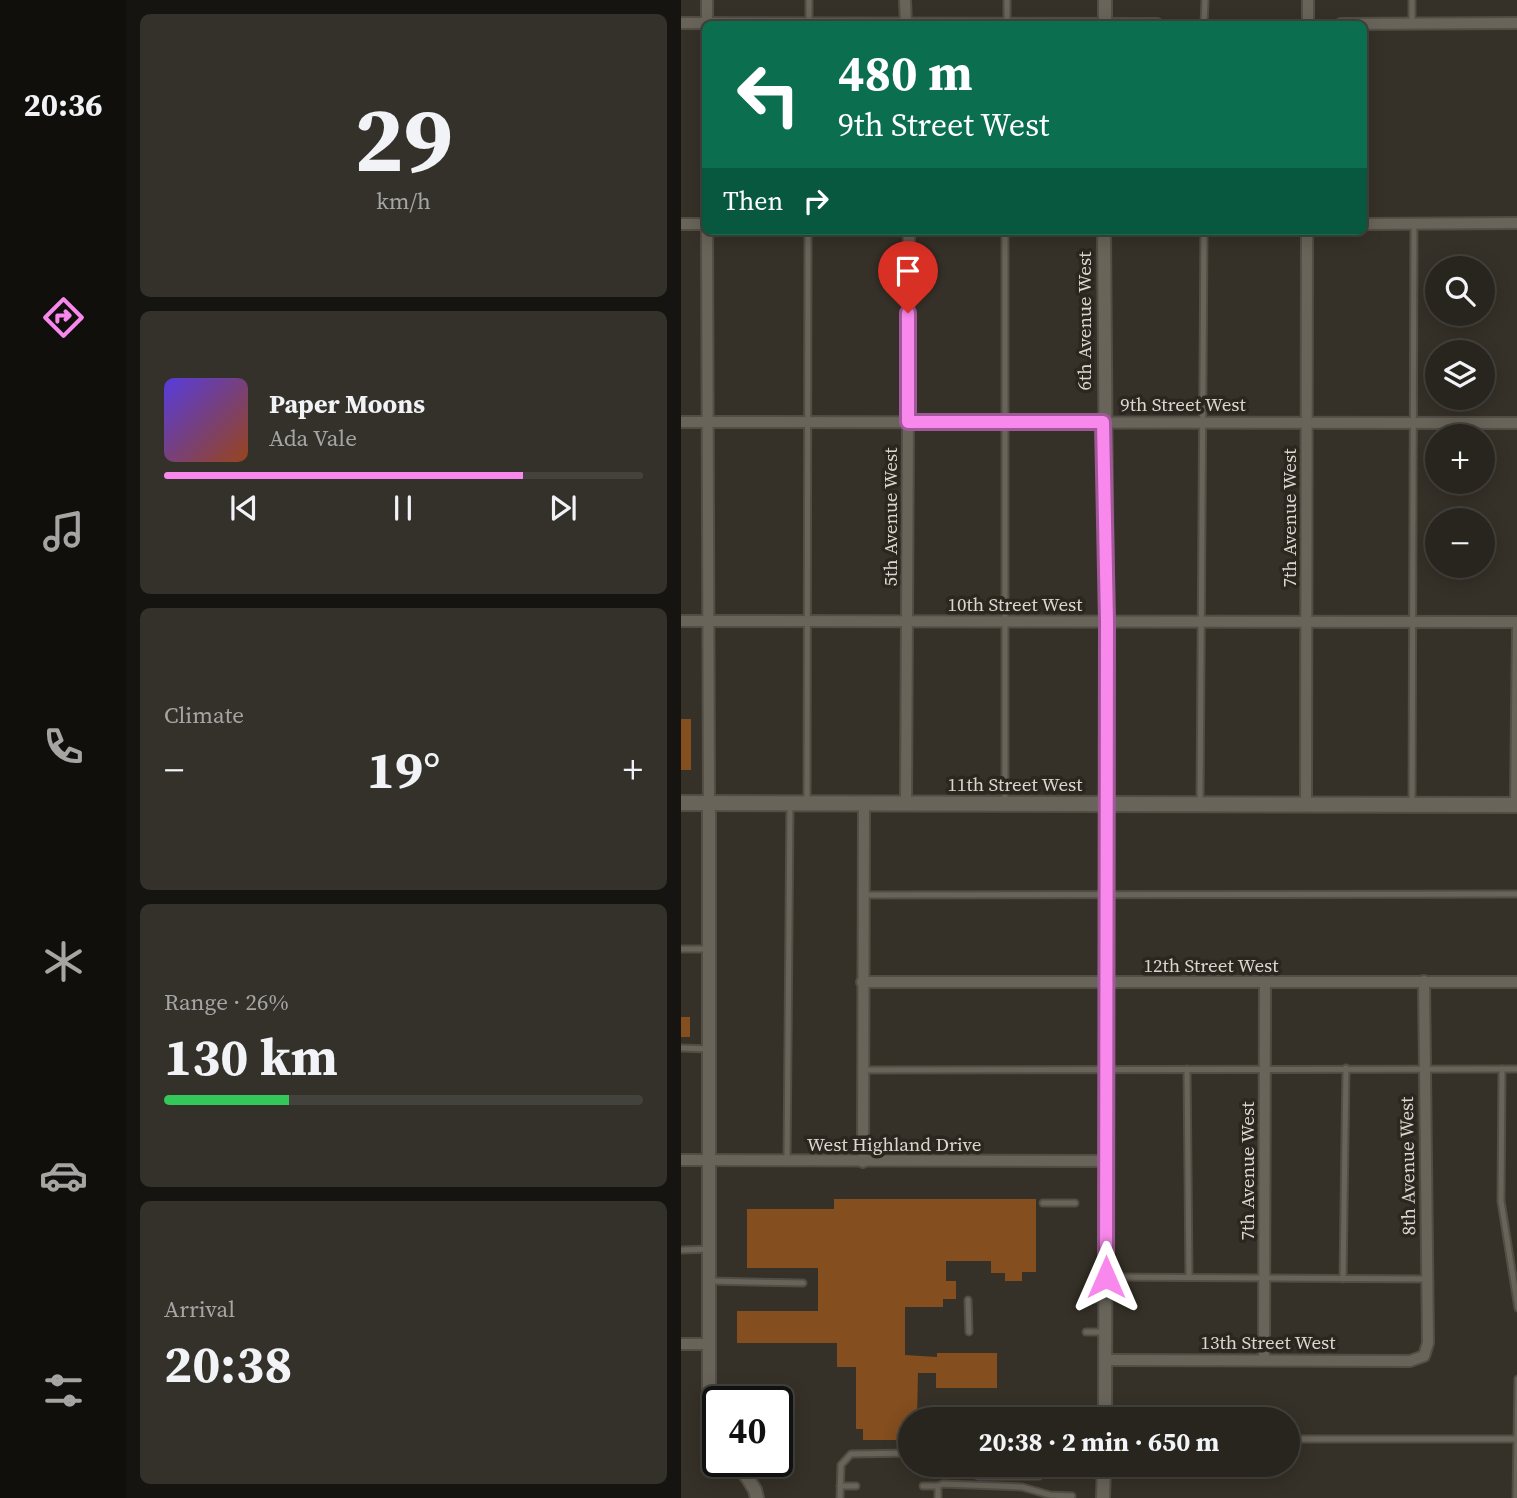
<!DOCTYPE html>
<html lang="en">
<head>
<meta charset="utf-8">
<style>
  body { margin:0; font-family:"Source Serif 4",serif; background:#34312b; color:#f1f3f6; height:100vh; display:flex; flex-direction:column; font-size:26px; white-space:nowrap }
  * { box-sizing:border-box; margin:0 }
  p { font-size:23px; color:#a5a5a4 }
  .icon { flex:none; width:38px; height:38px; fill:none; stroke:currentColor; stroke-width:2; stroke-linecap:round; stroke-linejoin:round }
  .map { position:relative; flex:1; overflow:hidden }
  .sheet { display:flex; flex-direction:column; gap:14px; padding:14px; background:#161410; width:555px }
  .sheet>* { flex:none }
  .top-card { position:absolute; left:21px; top:21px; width:665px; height:214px; border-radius:10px; box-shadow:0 4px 18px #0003,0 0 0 2px #44423c; background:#0b6e4f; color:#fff; overflow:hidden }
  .fabs { position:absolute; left:744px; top:256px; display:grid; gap:14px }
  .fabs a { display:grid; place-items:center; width:70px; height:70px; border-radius:50%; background:#28251e; box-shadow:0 4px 18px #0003,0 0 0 2px #44423c; font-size:35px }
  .speed { position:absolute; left:21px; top:1386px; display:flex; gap:14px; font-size:35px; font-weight:700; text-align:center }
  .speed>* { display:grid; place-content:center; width:91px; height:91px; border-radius:50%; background:#28251e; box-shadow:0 4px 18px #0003,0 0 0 2px #44423c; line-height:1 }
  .speed .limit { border:4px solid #111; border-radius:10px; background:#fff; color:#111 }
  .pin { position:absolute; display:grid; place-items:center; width:60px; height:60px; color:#fff; margin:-72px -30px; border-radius:50% 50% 50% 0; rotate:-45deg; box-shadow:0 0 7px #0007 }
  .pin .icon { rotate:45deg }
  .me { position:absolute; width:77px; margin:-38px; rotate:0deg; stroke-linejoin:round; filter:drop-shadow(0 0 5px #0008) }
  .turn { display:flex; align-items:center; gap:24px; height:147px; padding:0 21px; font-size:32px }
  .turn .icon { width:91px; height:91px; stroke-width:2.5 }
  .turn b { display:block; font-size:49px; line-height:60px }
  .then { display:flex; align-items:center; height:66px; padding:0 21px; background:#0003; gap:14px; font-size:26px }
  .big { font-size:52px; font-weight:700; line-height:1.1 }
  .sheet .tile { flex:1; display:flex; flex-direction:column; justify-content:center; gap:10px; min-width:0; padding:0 24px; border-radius:10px; background:#34312b }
  .sheet .dial { align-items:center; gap:0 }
  .dial b { font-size:91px; line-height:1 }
  .song { display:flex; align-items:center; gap:21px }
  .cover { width:84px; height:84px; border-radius:10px; background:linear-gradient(135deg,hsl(250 70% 55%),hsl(20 70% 35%)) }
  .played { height:7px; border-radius:4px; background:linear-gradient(90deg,#f888eb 75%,#44423c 75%) }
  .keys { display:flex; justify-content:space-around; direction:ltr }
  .heat { display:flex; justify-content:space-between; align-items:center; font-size:38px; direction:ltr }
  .charge { height:10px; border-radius:5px; background:linear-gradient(90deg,#34c759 26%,#44423c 0) }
  .trip { position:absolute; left:217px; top:1407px; width:402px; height:70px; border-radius:35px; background:#28251e; box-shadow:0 4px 18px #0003,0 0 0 2px #44423c; font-weight:700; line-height:70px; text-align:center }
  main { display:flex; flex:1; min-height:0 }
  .dock { display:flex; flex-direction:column; width:126px; justify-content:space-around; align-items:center; background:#100f0c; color:#a5a5a4 }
  .dock .icon { width:49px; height:49px }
  .dock .current { color:#f888eb }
  .dock b { font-size:32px; color:#f1f3f6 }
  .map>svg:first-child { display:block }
  .building { fill:#844e1e }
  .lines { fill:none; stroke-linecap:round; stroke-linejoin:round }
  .service-casing { stroke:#524e46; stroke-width:9 }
  .minor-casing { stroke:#524e46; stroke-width:14 }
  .tertiary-casing { stroke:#524e46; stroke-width:16 }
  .secondary-casing { stroke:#524e46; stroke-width:18 }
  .service { stroke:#686459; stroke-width:5 }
  .minor { stroke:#686459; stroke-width:10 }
  .tertiary { stroke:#686459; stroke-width:12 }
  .secondary { stroke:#686459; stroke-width:14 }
  .route-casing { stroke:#a15899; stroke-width:18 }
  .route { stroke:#f888eb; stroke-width:12 }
  .labels { text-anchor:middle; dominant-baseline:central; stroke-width:7; stroke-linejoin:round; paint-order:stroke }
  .street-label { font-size:19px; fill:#d9d7d1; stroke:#2b271e }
</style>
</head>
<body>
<main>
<nav class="dock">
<b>20:36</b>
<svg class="icon current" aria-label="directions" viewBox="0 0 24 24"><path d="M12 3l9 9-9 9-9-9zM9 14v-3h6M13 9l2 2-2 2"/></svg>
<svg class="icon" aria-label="music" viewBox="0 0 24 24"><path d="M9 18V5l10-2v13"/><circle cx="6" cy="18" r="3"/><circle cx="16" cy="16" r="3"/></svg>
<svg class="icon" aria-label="phone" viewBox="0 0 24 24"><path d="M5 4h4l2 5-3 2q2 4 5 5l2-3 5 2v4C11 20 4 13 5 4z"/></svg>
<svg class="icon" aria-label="climate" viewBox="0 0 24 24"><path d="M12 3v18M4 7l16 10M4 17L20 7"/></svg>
<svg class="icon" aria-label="car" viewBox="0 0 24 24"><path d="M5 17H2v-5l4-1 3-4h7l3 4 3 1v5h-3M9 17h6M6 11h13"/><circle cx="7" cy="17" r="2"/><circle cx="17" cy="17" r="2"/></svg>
<svg class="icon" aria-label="filters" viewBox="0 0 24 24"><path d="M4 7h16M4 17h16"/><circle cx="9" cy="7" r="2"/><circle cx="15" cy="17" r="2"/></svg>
</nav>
<section class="sheet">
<div class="tile dial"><b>29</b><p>km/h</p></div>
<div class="tile">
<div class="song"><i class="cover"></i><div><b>Paper Moons</b><p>Ada Vale</p></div></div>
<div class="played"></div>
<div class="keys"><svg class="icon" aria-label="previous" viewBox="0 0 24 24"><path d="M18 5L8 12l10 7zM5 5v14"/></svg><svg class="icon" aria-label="pause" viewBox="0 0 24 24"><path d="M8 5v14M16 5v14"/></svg><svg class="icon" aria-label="next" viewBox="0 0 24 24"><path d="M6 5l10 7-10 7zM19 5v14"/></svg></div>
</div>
<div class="tile"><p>Climate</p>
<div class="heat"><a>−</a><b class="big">19°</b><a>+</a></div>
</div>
<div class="tile"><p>Range · 26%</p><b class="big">130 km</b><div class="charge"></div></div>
<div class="tile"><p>Arrival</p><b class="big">20:38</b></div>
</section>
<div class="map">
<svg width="837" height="1498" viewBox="0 0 837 1498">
  <rect width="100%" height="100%" fill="#353128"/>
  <!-- building -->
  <g class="building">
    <rect x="0" y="719" width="10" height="51"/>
    <rect x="0" y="1017" width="9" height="20"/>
    <path d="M153,1199H355V1272H341V1281H324V1273H310V1261H265V1281H275V1299H262V1307H224V1355L256,1357V1353H316V1388H255V1373H237L236,1419L227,1421L226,1440H182V1429H175V1367H156V1343H56V1311H137V1268H66V1209H153Z"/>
  </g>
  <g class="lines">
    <!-- service casing -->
    <g class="service-casing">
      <g id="service">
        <path d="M128,0V24"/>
        <path d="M326,24V0"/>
        <path d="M523,24L524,0"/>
        <path d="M731,24V0"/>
        <path d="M324,231V804"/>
        <path d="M126,801L127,231"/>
        <path d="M519,801L523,231"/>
        <path d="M731,804L733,223"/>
        <path d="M183,895L837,894"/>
        <path d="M0,949H29"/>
        <path d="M0,1048L28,1049"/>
        <path d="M506,1069L508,1276"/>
        <path d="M821,1069L820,1201L837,1308"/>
        <path d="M181,1070L837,1069"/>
        <path d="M106,1162L109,805"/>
        <path d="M362,1203H394"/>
        <path d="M0,1250L29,1249"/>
        <path d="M425,1277L746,1279"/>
        <path d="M662,1279L665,1068"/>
        <path d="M28,1281L122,1283"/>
        <path d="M405,1299H425"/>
        <path d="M287,1300L288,1332"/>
        <path d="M405,1332H423"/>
        <path d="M607,1439H834"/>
        <path d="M267,1465L298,1476H358"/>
        <path d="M159,1486H175"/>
        <path d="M242,1486H257"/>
        <path d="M159,1498L160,1465L170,1454L229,1453"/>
        <path d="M257,1498V1486L262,1484L341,1487L369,1495L391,1496"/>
        <path d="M835,1498L837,1379"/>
      </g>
    </g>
    <!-- minor casing -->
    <g class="minor-casing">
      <g id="minor">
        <path d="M224,0L225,24"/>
        <path d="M0,23L476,24"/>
        <path d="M26,24V0"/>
        <path d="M627,24V0"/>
        <path d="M660,24L837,23"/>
        <path d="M0,224H24"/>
        <path d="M682,224L837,223"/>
        <path d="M26,231L28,803"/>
        <path d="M0,422L837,423"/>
        <path d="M0,621L837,622"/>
        <path d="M225,802L228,231"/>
        <path d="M625,804L626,231"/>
        <path d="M835,805L837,627"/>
        <path d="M181,982H837"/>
        <path d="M0,1160L426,1161"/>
        <path d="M182,1162L183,802"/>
        <path d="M0,1344H28"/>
        <path d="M583,1359L584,982"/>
        <path d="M424,1360L729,1361L743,1356L747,1343L743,981"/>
      </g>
    </g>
    <!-- tertiary casing -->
    <g class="tertiary-casing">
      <g id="tertiary">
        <path d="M424,24V0"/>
        <path d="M423,231L426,621L424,1419"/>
        <path d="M28,803V1395L37,1430"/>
        <path d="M56,1461L74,1490L76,1498"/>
        <path d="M422,1498L423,1465"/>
      </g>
    </g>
    <!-- secondary casing -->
    <g class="secondary-casing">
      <path id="secondary" d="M0,803L837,805"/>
    </g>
    <!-- service -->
    <use href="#service" class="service"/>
    <!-- minor -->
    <use href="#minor" class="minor"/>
    <!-- tertiary -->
    <use href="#tertiary" class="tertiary"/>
    <!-- secondary -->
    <use href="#secondary" class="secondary"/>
  </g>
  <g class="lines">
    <!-- route casing -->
    <g class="route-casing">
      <path id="route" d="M227,313V422H422L426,621L425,1277"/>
    </g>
    <!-- route -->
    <use href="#route" class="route"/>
  </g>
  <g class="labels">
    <!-- street labels -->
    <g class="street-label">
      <text transform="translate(403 321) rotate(-90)">6th Avenue West</text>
      <text x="502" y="404">9th Street West</text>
      <text transform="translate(209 517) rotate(-90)">5th Avenue West</text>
      <text transform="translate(608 518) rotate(-90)">7th Avenue West</text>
      <text x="334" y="604">10th Street West</text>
      <text x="334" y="784">11th Street West</text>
      <text x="530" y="965">12th Street West</text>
      <text x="213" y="1144">West Highland Drive</text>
      <text transform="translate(726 1166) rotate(-91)">8th Avenue West</text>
      <text transform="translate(566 1171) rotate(-90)">7th Avenue West</text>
      <text x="587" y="1342">13th Street West</text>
    </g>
  </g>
</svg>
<div class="fabs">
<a><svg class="icon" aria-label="search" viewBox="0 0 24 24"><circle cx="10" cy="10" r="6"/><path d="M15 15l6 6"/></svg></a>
<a><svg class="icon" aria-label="layers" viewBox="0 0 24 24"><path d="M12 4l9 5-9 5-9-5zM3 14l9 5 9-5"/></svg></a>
<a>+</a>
<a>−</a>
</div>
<div class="speed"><div class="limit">40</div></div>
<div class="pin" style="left:227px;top:313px;background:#d93025"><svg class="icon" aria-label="arrive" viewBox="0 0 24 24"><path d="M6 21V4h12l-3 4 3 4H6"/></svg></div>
<svg class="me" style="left:425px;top:1277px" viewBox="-20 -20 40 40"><path d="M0-17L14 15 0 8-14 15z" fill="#f888eb" stroke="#fff" stroke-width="4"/></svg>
<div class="trip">20:38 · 2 min · 650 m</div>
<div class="top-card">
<div class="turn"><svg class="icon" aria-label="left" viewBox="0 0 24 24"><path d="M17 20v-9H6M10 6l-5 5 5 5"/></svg><div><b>480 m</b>9th Street West</div></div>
<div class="then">Then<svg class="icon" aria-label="right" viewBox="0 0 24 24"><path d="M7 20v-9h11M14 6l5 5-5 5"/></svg></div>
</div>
</div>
</main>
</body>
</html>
